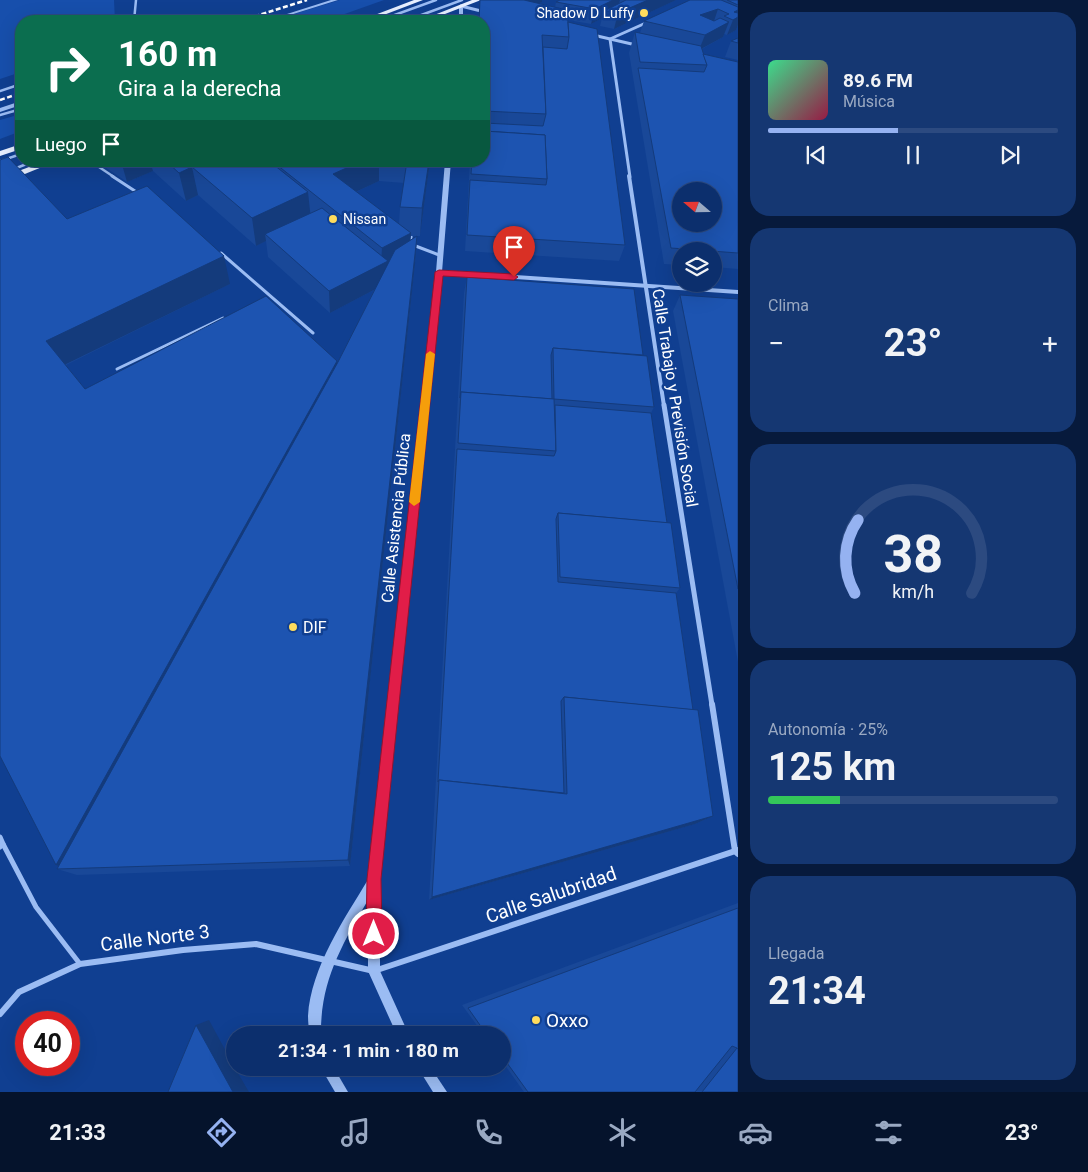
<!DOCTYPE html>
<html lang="es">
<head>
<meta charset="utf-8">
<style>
  body { margin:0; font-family:Roboto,sans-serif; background:#153772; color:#f1f3f6; height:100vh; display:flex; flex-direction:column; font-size:19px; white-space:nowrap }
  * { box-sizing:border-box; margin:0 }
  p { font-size:16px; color:#9aa9c2 }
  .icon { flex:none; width:28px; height:28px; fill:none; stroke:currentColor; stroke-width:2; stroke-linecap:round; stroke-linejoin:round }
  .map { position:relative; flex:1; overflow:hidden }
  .sheet { display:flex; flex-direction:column; gap:12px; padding:12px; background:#071a3c; width:350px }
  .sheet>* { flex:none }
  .guide { position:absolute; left:15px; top:15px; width:475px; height:152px; border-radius:20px; box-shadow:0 5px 20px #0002,0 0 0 1px #2c4a80; background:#0b6e4f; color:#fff; overflow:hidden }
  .needle { width:32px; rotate:290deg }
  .fabs { position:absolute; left:672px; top:182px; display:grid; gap:10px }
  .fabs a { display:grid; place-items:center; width:50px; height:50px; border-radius:50%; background:#0c2f6d; box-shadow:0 5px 20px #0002,0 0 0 1px #2c4a80; font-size:25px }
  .speed { position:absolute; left:15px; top:1011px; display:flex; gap:10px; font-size:25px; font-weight:700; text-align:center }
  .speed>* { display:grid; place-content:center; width:65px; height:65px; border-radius:50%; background:#0c2f6d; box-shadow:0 5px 20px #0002,0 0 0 1px #2c4a80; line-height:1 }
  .speed .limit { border:8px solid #d22; background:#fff; color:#111 }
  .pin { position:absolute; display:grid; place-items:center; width:42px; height:42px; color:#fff; margin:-51px -21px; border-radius:50% 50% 50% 0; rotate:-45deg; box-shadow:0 0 5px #0007 }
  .pin .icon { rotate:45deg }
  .me { position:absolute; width:55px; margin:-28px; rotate:0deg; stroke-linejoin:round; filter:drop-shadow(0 0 4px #0008) }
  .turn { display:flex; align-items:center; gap:18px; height:105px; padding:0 20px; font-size:22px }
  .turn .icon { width:65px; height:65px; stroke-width:2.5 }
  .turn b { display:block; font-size:35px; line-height:42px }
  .then { display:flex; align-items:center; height:48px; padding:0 20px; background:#0003; gap:10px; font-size:19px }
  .big { font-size:38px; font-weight:700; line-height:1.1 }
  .sheet .tile { flex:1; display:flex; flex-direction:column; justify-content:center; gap:8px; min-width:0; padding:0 18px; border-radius:20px; background:#153772 }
  .sheet .dial { align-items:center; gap:0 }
  .dial svg { height:130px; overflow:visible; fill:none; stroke:#2c4a80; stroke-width:7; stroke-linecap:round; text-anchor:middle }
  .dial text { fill:#f1f3f6; stroke:none }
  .song { display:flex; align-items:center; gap:15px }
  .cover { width:60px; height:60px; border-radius:8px; background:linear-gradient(135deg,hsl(150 70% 55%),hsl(340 70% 35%)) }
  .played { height:5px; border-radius:2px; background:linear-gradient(90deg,#95b2f1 45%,#2c4a80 45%) }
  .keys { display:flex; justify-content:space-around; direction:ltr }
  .heat { display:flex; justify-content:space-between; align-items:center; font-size:28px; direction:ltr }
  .charge { height:8px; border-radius:4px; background:linear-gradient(90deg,#34c759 25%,#2c4a80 0) }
  .trip { position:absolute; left:226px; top:1026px; width:285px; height:50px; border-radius:25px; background:#0c2f6d; box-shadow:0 5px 20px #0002,0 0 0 1px #2c4a80; font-weight:700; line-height:50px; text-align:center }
  .tab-bar { display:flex; height:80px; justify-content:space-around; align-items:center; background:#05132c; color:#9aa9c2 }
  .tab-bar .icon { width:35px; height:35px }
  .tab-bar .current { color:#95b2f1 }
  .tab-bar b { font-size:22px; color:#f1f3f6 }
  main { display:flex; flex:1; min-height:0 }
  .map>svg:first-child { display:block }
  .green { fill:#174fac }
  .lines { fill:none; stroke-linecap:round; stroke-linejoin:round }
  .service-far2 { stroke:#9bbcf3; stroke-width:2.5 }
  .service-far1 { stroke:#9bbcf3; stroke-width:3 }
  .service { stroke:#9bbcf3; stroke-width:5 }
  .minor-far3 { stroke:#9bbcf3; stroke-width:3 }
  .minor-far2 { stroke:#9bbcf3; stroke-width:4 }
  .minor-far1 { stroke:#9bbcf3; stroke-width:5 }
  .minor { stroke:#9bbcf3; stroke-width:6 }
  .tertiary { fill:#9bbcf3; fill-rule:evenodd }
  .primary { fill:#e7efff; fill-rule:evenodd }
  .rail { stroke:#fff; stroke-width:2.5; stroke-dasharray:5 2.5; stroke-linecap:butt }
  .wall { fill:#194898; fill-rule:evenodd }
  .shaded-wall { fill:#143b7c }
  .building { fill:#1d54b1; stroke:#143b7c; fill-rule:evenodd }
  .route { fill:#e11d48; stroke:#92132f }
  .slow { fill:#f59e0b }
  .poi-dot { fill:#ffdc5d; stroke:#103f91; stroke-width:2 }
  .labels { text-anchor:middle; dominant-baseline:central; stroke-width:5; stroke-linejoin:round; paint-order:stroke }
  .far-poi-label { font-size:14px; fill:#fff; stroke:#103f91; text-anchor:end }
  .street-label { font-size:16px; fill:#fff; stroke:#103f91 }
  .poi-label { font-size:16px; fill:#fff; stroke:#103f91; text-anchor:start }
  .near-street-label { font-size:19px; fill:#fff; stroke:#103f91 }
  .near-poi-label { font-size:19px; fill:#fff; stroke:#103f91; text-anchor:start }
</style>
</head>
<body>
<main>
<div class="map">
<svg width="738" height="1092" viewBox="0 0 738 1092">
  <rect width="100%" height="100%" fill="#103f91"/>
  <!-- green -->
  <g class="green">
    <path d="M0,0H114L115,21H21V72L0,79Z"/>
    <path d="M340,0H384L325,21H271Z"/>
    <path d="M21,114V131L0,139V120Z"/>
  </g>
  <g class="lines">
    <!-- service-far2 -->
    <g class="service-far2">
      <path d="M134,21L136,0"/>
      <path d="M378,21L436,0"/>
      <path d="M405,21L462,0"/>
      <path d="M0,91L21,84"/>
      <path d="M0,115L21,109"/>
      <path d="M0,161L21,154"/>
      <path d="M90,161L114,177"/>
      <path d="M14,169L34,161"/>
    </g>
    <!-- service-far1 -->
    <g class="service-far1">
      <path d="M112,176L138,193"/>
      <path d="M411,236V244"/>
      <path d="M413,245L439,255"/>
      <path d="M221,253L313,333"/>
      <path d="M117,369L223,318"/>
    </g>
    <!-- service -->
    <g class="service">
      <path d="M0,837L3,844L0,847"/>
      <path d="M3,844L36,907L80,964"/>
    </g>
    <!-- minor-far3 -->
    <g class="minor-far3">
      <path d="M461,6L485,12"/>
      <path d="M593,35L636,45"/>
      <path d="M630,177L610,39L648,22"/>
    </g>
    <!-- minor-far2 -->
    <g class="minor-far2">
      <path d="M629,176L664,406"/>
      <path d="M439,272L738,292"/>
    </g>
    <!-- minor-far1 -->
    <path class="minor-far1" d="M664,405L712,705"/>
    <!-- minor -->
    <g class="minor">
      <path d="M712,704L735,851L738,854"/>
      <path d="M0,1014L19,992L80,964L183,950L256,944L374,971L738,850"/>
    </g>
    <!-- tertiary -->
    <g class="tertiary">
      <path d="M331,0H338L271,21H265Z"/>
      <path d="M461,5L463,6V21H459V6Z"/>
      <path d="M21,101V105L0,112V108Z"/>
      <path d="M445,161H451L442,272L380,879V971L409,1035H397L368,971V900C342,945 320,981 321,1035H309C309,1029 308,1022 308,1016C311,967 345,918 369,878L436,272Z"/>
      <path d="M321,1068H334L348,1092H335Z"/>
      <path d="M418,1068H431L447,1092H433Z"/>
    </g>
    <!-- primary -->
    <g class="primary">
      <path d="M414,0H423L368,21H359Z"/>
      <path d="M472,0H481L427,21H419Z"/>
      <path d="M21,144V149L0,156V151Z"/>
      <path d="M45,161H57L0,184V178Z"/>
    </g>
    <!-- rail -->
    <g class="rail">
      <path d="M240,21L307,0"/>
      <path d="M0,100L21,93"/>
    </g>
  </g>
  <!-- wall -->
  <g class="wall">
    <path d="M480,0H542V2L539,3L555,7L556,2L560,0H676L614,29L600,26L602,18L591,24L568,20L625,245L619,261L465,251L470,161H484V21H478Z"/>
    <path d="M690,0H738V25L736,30L727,35L724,34L723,37L702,49L703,54L738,62V269L714,267V251H681V265L664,264L629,53L635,32L640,33L644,21Z"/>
    <path d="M738,38V60L725,57L731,41Z"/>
    <path d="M96,161H430L420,236H411L410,240L417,236L415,264L350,866L77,875L57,869L58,866L67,219L230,284L66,365L85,389L337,361V364L374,290L330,313L268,257L266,241L256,246L198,195L186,201L153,171L127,182ZM379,181L404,183L400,207L399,224L356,192Z"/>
    <path d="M467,277L643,355L654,407L651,413L667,523L680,588L676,593L693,710L713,816L695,824L429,900L464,293Z"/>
    <path d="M680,295L738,299V662L673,311Z"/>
    <path d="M738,903V1092H524L502,1061V1035H484L462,1005Z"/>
  </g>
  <!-- shaded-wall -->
  <g class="shaded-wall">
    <path d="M523,0H542V2L522,10Z"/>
    <path d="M613,0H620L617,11H604L602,18L591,24L595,9Z"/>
    <path d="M648,0H676L614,29L618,13Z"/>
    <path d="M718,9L713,24L700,15Z"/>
    <path d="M738,10V25L736,30L727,35L733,20L734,12Z"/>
    <path d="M729,22L723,37L699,50L705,35Z"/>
    <path d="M121,161H150L153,171L127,182Z"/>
    <path d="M362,161H379V181L334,202L333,174Z"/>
    <path d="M429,161H430L420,236L422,208Z"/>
    <path d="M192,167L198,195L186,201L179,173Z"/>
    <path d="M308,192L311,220L265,234L266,241L256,246L252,218Z"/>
    <path d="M411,233L409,261L387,283L330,313L329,291L381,264L382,248Z"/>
    <path d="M417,236L415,264L350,866L348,860Z"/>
    <path d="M224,256L230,284L60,367L46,341Z"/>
    <path d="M337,361L338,387L68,869L56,865Z"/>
    <path d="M713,816L695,824L429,900L432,897Z"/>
    <path d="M209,1020L235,1068L249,1092H233L196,1025Z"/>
  </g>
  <!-- building -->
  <g class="building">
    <path d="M480,0H524L567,10L569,37L542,35L546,114L484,111V21H479Z"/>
    <path d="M560,0H613L595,9L556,2Z"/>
    <path d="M626,0H648L618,13L604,11Z"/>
    <path d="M690,0H721L738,7V10L734,12L738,13V17L733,20L724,16L729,14L718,9L700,15L714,21L720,18L729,22L705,35L644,21Z"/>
    <path d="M727,0H738V5Z"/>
    <path d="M568,22L597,29L625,245L467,235L470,180L546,185L547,179L545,135L484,131V123L543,126L546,114L543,47L567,49L569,37Z"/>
    <path d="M635,32L701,46L707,65L640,62Z"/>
    <path d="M738,38V43L731,41Z"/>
    <path d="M703,54L738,62V253L671,248L638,68L704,72L707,65ZM681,191H714V224H681Z"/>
    <path d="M484,131L545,135L547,179L471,174L472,161H484Z"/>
    <path d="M8,157L67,219L147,186L224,256L46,341L85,389L266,296L337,361L56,865L0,756V160Z"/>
    <path d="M166,161H269L308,192L252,218L192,167L179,173Z"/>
    <path d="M272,161H362L333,174L411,233L382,248Z"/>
    <path d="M407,161H429L422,208L400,207Z"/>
    <path d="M322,208L388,261L329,291L265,234Z"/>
    <path d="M417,236L348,860L57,869L338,362L395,250Z"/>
    <path d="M467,277L634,289L643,355L553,348L551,355L552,399L461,392L460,398Z"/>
    <path d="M680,295L738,299V589Z"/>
    <path d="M553,348L647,356L654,407L554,399Z"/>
    <path d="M461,392L554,399L556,451L458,443Z"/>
    <path d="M555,405L651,413L667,523L558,513L556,519L558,582L676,593L693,710L564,697L561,701L564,793L439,780L438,782L457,449L554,456L556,451Z"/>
    <path d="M558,513L671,523L680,588L560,577Z"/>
    <path d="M564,697L698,710L713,816L432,897L439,780L567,794Z"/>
    <path d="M738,908V1049L737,1048L732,1046L695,1092H528L502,1056V1035H487L468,1008Z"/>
    <path d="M196,1025L233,1092H168Z"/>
    <path d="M737,1048L738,1049V1092H702Z"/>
  </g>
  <!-- route -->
  <path class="route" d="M439,270L514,274L518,277L514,280L443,276L381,879L382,934L379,940L374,942L369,940L366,934L367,879L435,272Z"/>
  <!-- slow -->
  <path class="slow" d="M430,351L435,354L420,502L414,506L409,502L426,354Z"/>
  <!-- markers -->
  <g class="poi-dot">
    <circle cx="644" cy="13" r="5"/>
    <circle cx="333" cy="219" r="5"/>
    <circle cx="293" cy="627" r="5"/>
    <circle cx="536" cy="1020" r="5"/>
  </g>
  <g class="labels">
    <!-- far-poi labels -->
    <g class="far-poi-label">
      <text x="634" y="13">Shadow D Luffy</text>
      <text x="343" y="219" text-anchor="start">Nissan</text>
    </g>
    <!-- street labels -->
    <g class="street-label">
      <text transform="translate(675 398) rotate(81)">Calle Trabajo y Previsión Social</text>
      <text transform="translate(396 518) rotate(-84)">Calle Asistencia Pública</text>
    </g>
    <!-- poi labels -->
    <g class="poi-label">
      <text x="303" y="627">DIF</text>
    </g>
    <!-- near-street labels -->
    <g class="near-street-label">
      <text transform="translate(551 895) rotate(-19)">Calle Salubridad</text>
      <text transform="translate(155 938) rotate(-7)">Calle Norte 3</text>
    </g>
    <!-- near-poi labels -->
    <g class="near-poi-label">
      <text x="546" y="1020">Oxxo</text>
    </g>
  </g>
</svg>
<div class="fabs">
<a><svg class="needle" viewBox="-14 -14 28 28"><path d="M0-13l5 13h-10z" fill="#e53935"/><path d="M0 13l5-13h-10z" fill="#9aa9c2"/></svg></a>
<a><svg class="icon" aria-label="layers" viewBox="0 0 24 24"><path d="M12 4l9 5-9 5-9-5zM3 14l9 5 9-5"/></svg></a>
</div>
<div class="speed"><div class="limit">40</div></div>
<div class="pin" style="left:514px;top:277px;background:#d93025"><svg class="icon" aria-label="arrive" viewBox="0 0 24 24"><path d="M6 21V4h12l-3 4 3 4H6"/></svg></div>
<svg class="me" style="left:374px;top:934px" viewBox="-20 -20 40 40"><circle r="17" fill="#e11d48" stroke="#fff" stroke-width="3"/><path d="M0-11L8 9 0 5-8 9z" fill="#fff"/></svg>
<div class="trip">21:34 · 1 min · 180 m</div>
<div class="guide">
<div class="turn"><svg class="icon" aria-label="right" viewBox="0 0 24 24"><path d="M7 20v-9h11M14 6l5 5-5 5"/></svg><div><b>160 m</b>Gira a la derecha</div></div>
<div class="then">Luego<svg class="icon" aria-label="arrive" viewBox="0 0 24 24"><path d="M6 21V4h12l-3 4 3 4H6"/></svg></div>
</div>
</div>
<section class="sheet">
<div class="tile">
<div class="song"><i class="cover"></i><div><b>89.6 FM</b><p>Música</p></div></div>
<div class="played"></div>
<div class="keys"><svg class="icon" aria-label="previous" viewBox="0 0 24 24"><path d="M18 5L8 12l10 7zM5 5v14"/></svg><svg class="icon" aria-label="pause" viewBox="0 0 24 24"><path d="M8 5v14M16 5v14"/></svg><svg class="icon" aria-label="next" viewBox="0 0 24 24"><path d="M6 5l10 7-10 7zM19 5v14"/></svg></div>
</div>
<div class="tile"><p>Clima</p>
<div class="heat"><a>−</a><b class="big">23°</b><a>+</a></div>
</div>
<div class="tile dial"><svg viewBox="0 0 100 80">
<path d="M14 69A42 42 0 1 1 86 69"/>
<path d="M14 69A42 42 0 0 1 16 24" stroke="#95b2f1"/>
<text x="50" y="56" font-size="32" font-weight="700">38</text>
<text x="50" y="72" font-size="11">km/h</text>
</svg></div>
<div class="tile"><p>Autonomía · 25%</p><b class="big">125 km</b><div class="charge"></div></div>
<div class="tile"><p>Llegada</p><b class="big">21:34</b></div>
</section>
</main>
<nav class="tab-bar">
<b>21:33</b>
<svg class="icon current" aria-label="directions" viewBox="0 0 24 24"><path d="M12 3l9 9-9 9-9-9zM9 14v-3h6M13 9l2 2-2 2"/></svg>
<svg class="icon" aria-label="music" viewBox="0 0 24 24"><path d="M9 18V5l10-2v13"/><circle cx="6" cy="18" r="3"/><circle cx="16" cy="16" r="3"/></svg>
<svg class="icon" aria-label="phone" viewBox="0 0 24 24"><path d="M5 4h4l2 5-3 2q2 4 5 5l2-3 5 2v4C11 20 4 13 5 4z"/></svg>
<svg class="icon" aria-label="climate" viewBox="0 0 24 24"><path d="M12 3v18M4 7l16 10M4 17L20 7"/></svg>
<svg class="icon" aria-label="car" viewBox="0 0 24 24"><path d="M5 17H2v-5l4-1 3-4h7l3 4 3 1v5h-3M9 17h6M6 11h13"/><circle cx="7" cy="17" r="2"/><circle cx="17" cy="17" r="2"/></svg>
<svg class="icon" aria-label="filters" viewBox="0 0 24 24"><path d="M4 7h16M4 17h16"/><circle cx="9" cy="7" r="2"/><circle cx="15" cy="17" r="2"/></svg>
<b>23°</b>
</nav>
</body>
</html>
